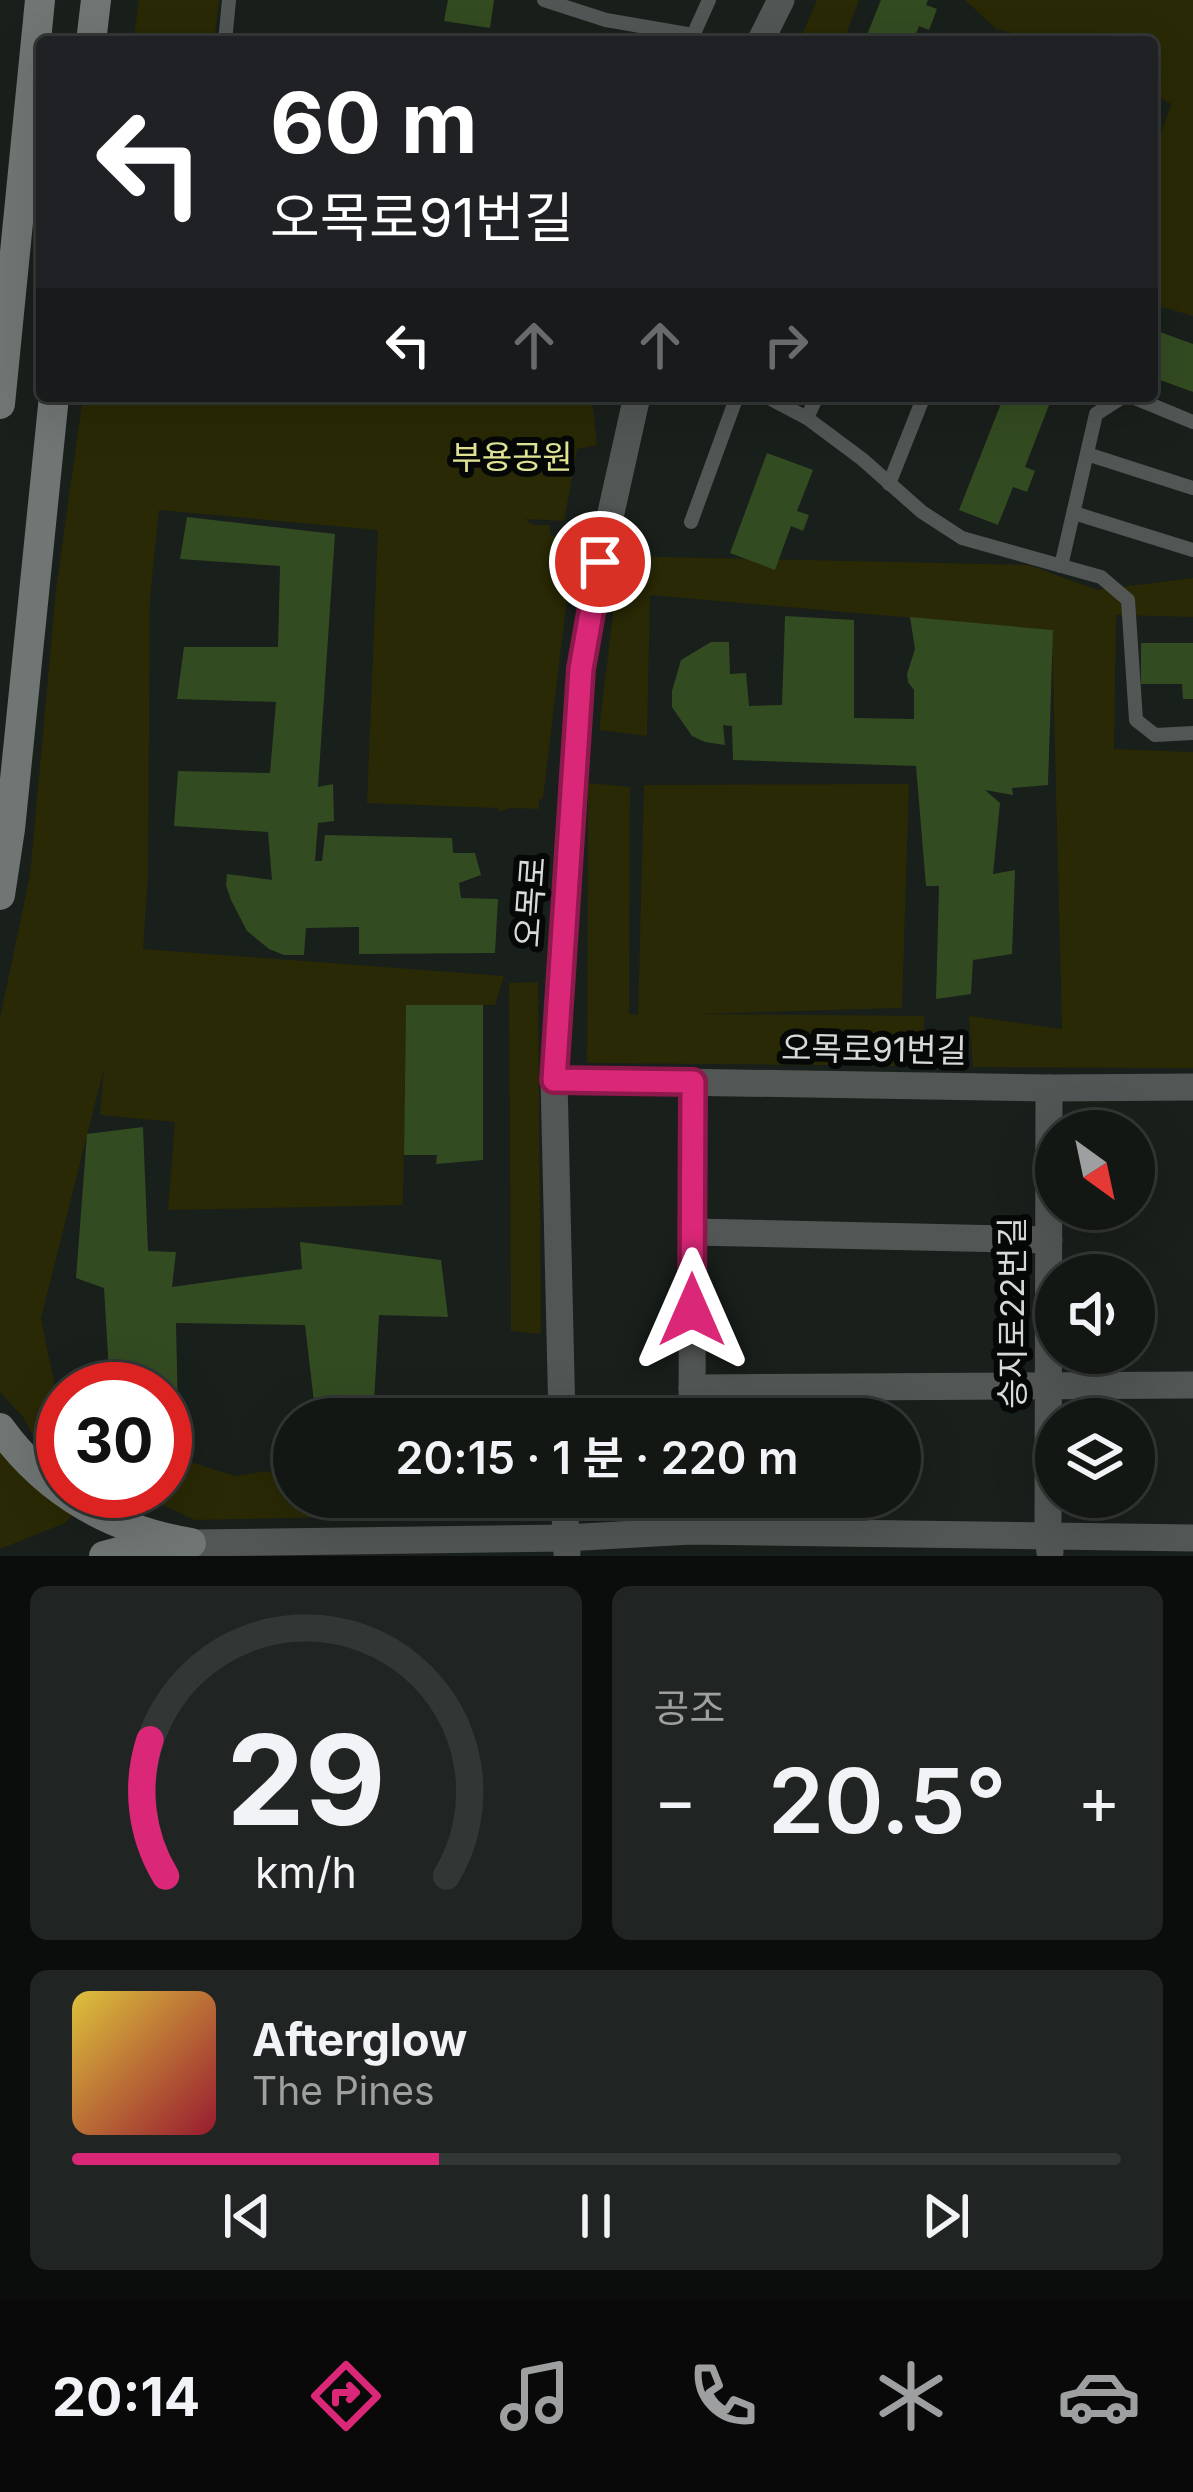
<!DOCTYPE html>
<html lang="ko">
<head>
<meta charset="utf-8">
<style>
  body { margin:0; font-family:Inter,"Noto Sans KR",sans-serif; background:#202422; color:#f1f3f6; height:100vh; display:flex; flex-direction:column; font-size:45px; white-space:nowrap }
  * { box-sizing:border-box; margin:0 }
  p { font-size:39px; color:#9d9fa0 }
  .icon { flex:none; width:66px; height:66px; fill:none; stroke:currentColor; stroke-width:2; stroke-linecap:round; stroke-linejoin:round }
  .map { position:relative; height:1556px; overflow:hidden }
  .side { display:flex; flex-direction:column; gap:30px; padding:30px; background:#0a0d0b; flex:1 }
  .side>* { flex:none }
  .guide { position:absolute; left:36px; top:36px; width:1122px; height:366px; border-radius:12px; box-shadow:0 12px 48px #0002,0 0 0 3px #323634; background:#202124; color:#fff; overflow:hidden }
  .needle { width:78px; rotate:147deg }
  .fabs { position:absolute; left:1035px; top:1110px; display:grid; gap:24px }
  .fabs a { display:grid; place-items:center; width:120px; height:120px; border-radius:50%; background:#131714; box-shadow:0 12px 48px #0002,0 0 0 3px #323634; font-size:60px }
  .speed { position:absolute; left:36px; top:1362px; display:flex; gap:24px; font-size:60px; font-weight:700; text-align:center }
  .speed>* { display:grid; place-content:center; width:156px; height:156px; border-radius:50%; background:#131714; box-shadow:0 12px 48px #0002,0 0 0 3px #323634; line-height:1 }
  .speed .limit { border:18px solid #d22; background:#fff; color:#111 }
  .pin { position:absolute; display:grid; place-items:center; width:102px; height:102px; color:#fff; margin:-51px; border:6px solid #fff; border-radius:50%; box-shadow:0 3px 12px #0007 }
  .me { position:absolute; width:132px; margin:-66px; rotate:0deg; stroke-linejoin:round; filter:drop-shadow(0 0 9px #0008) }
  .turn { display:flex; align-items:center; gap:42px; height:252px; padding:0 36px; font-size:54px }
  .turn .icon { width:156px; height:156px; stroke-width:2.5 }
  .turn b { display:block; font-size:84px; line-height:102px }
  .lanes { display:flex; align-items:center; height:114px; padding:0 36px; background:#0003; justify-content:center; gap:60px; direction:ltr }
  .lanes .off { opacity:.35 }
  .big { font-size:90px; font-weight:600; line-height:1.1 }
  .side .tile { flex:1; display:flex; flex-direction:column; justify-content:center; gap:18px; min-width:0; padding:0 42px; border-radius:18px; background:#202422 }
  .side .dial { align-items:center; gap:0 }
  .dial svg { height:312px; overflow:visible; fill:none; stroke:#323634; stroke-width:7; stroke-linecap:round; text-anchor:middle }
  .dial text { fill:#f1f3f6; stroke:none }
  .song { display:flex; align-items:center; gap:36px }
  .cover { width:144px; height:144px; border-radius:18px; background:linear-gradient(135deg,hsl(50 70% 55%),hsl(350 70% 35%)) }
  .played { height:12px; border-radius:6px; background:linear-gradient(90deg,#db2777 35%,#323634 35%) }
  .keys { display:flex; justify-content:space-around; direction:ltr }
  .heat { display:flex; justify-content:space-between; align-items:center; font-size:66px; direction:ltr }
  .side .tiles { flex:1; display:grid; gap:30px; grid-template-columns:1fr 1fr }
  .tile:last-child { grid-column:span 2 }
  .trip { position:absolute; left:273px; top:1398px; width:648px; height:120px; border-radius:60px; background:#131714; box-shadow:0 12px 48px #0002,0 0 0 3px #323634; font-weight:600; line-height:120px; text-align:center }
  .tab-bar { display:flex; height:192px; justify-content:space-around; align-items:center; background:#080908; color:#9d9fa0 }
  .tab-bar .icon { width:84px; height:84px }
  .tab-bar .selected { color:#db2777 }
  .tab-bar b { font-size:54px; color:#f1f3f6 }
  .map>svg:first-child { display:block }
  .green { fill:#292905 }
  .building { fill:#334b21 }
  .lines { fill:none; stroke-linecap:round; stroke-linejoin:round }
  .lane { stroke:#525655; stroke-width:14 }
  .street { stroke:#525655; stroke-width:27 }
  .secondary { stroke:#707674; stroke-width:30 }
  .route-casing { stroke:#8e194d; stroke-width:30 }
  .route { stroke:#db2777; stroke-width:21 }
  .labels { text-anchor:middle; dominant-baseline:central; stroke-width:12; stroke-linejoin:round; paint-order:stroke }
  .park-label { font-size:33px; fill:#dfe393; stroke:#060807 }
  .street-label { font-size:33px; fill:#d7dbd8; stroke:#060807 }
</style>
</head>
<body>
<div class="map">
<svg width="1193" height="1556" viewBox="0 0 1193 1556">
  <rect width="100%" height="100%" fill="#191f1b"/>
  <!-- green -->
  <g class="green">
    <path d="M139,0H219L214,42H133Z"/>
    <path d="M817,0H859L843,42H799Z"/>
    <path d="M965,0H1193V316L1152,304V161L1171,104L1152,93V42H1048L996,29Z"/>
    <path d="M83,396H563L592,399L597,445L577,449L564,521L525,519L534,525H550V534L573,548L543,798L539,800V809L510,808L499,812L498,808L367,803L378,530L159,510L150,598L148,876L143,949L504,976L495,1005L406,1006L403,1205L168,1210L175,1122L100,1115L104,1068L41,1318L55,1387L63,1402V1458L39,1447L23,1417L0,1392V1018L30,875L56,590Z"/>
    <path d="M620,556L1029,565L1097,590L1193,578V617L1116,615L1114,749L1193,752V1068L973,1067L969,1016L1062,1029L1052,630L650,595L647,736L599,730Z"/>
    <path d="M588,783L630,787L629,1014L638,1015L644,785L909,784L902,1008L695,1014L924,1016L923,1066L587,1063Z"/>
    <path d="M538,982L541,1334L511,1331L509,983Z"/>
    <path d="M0,1429L75,1513L65,1523L0,1549Z"/>
    <path d="M165,1454L235,1476L268,1471L288,1485L294,1484V1497H537L536,1507L477,1514L195,1520L133,1491H165Z"/>
  </g>
  <!-- building -->
  <g class="building">
    <path d="M448,0H494L490,28L444,21Z"/>
    <path d="M881,0H928L926,5L937,9L929,30L919,26L913,42H864Z"/>
    <path d="M1152,329L1193,344V392L1152,377Z"/>
    <path d="M1004,396H1064L1061,404L1051,400L1025,467L1035,471L1027,492L1013,487L998,525L959,510Z"/>
    <path d="M767,453L813,470L797,511L809,515L803,531L791,526L775,570L730,553Z"/>
    <path d="M187,517L335,534L318,787L333,784L334,821L318,823L315,861H322L325,835L452,838L453,853H475L481,875L459,883L461,898L498,899L495,953L359,954V927L306,928L304,955H284L269,949L247,931L231,900L226,885L227,874L272,880L268,832L174,826L178,771L270,773L276,702L177,699L184,647H278L280,566L180,559Z"/>
    <path d="M785,616L854,620V718L914,719V690L908,682L907,674L915,649L910,617L1053,630L1048,785L1012,788L1013,795L985,790L1000,803L993,874L1015,870L1012,954L973,960L971,994L936,999L939,886H926L916,766L733,760L732,726L723,725L725,745L705,742L692,736L672,707V691L681,660L711,642H729L730,674L746,673L749,706L782,705Z"/>
    <path d="M1141,643H1193V699H1183L1182,684H1141Z"/>
    <path d="M406,1005H483V1160L436,1164L437,1155H404Z"/>
    <path d="M143,1127L148,1251L176,1252L172,1287L302,1269L300,1242L441,1260L448,1317L379,1315L373,1419H316L305,1325L176,1323L178,1414L165,1416V1389H110L104,1288L76,1278L87,1134Z"/>
  </g>
  <g class="lines">
    <!-- lane -->
    <g class="lane">
      <path d="M544,0L606,20L693,35"/>
      <path d="M225,42L229,0"/>
      <path d="M690,42L709,0"/>
      <path d="M765,396L807,418L862,459L922,512L962,538L1101,577L1128,600L1136,720L1155,735L1193,733"/>
      <path d="M1130,396L1193,422"/>
      <path d="M807,418L817,396"/>
      <path d="M1087,454L1193,488"/>
      <path d="M889,484L924,396"/>
      <path d="M1074,513L1193,550"/>
      <path d="M691,522L737,396"/>
      <path d="M1061,566L1096,414L1124,396"/>
    </g>
    <!-- street -->
    <g class="street">
      <path d="M760,42L781,0"/>
      <path d="M554,1080L1049,1088L1193,1087"/>
      <path d="M1049,1088L1048,1538L1050,1552"/>
      <path d="M693,1232L1049,1240"/>
      <path d="M692,1388L1193,1385"/>
      <path d="M562,1419L554,1080L581,669L600,562L637,396"/>
      <path d="M692,1419L693,1082"/>
      <path d="M564,1497L567,1553"/>
      <path d="M691,1531V1497"/>
      <path d="M191,1543L565,1538L691,1531L1193,1538"/>
    </g>
    <!-- secondary -->
    <g class="secondary">
      <path d="M91,42L96,0"/>
      <path d="M0,404L40,0"/>
      <path d="M0,895L10,829L54,396"/>
      <path d="M0,1428C47,1493 113,1530 191,1543"/>
      <path d="M104,1556L130,1549L167,1546"/>
    </g>
  </g>
  <g class="lines">
    <!-- route casing -->
    <g class="route-casing">
      <path id="route" d="M600,562L581,669L554,1080L693,1082L692,1310"/>
    </g>
    <!-- route -->
    <use href="#route" class="route"/>
  </g>
  <g class="labels">
    <!-- park labels -->
    <g class="park-label">
      <text x="512" y="457">부용공원</text>
    </g>
    <!-- street labels -->
    <g class="street-label">
      <text transform="translate(530 902) rotate(-86)">오목로</text>
      <text transform="translate(874 1049) rotate(1)">오목로91번길</text>
      <text transform="translate(1012 1313) rotate(-90)">승지로22번길</text>
    </g>
  </g>
</svg>
<div class="fabs">
<a><svg class="needle" viewBox="-14 -14 28 28"><path d="M0-13l5 13h-10z" fill="#e53935"/><path d="M0 13l5-13h-10z" fill="#9d9fa0"/></svg></a>
<a><svg class="icon" aria-label="sound" viewBox="0 0 24 24"><path d="M4 9h4l5-4v14l-5-4H4zM17 9q2 3 0 6"/></svg></a>
<a><svg class="icon" aria-label="layers" viewBox="0 0 24 24"><path d="M12 4l9 5-9 5-9-5zM3 14l9 5 9-5"/></svg></a>
</div>
<div class="speed"><div class="limit">30</div></div>
<div class="pin" style="left:600px;top:562px;background:#d93025"><svg class="icon" aria-label="arrive" viewBox="0 0 24 24"><path d="M6 21V4h12l-3 4 3 4H6"/></svg></div>
<svg class="me" style="left:692px;top:1310px" viewBox="-20 -20 40 40"><path d="M0-17L14 15 0 8-14 15z" fill="#db2777" stroke="#fff" stroke-width="4"/></svg>
<div class="trip">20:15 · 1 분 · 220 m</div>
<div class="guide">
<div class="turn"><svg class="icon" aria-label="left" viewBox="0 0 24 24"><path d="M17 20v-9H6M10 6l-5 5 5 5"/></svg><div><b>60 m</b>오목로91번길</div></div>
<div class="lanes"><svg class="icon" aria-label="left" viewBox="0 0 24 24"><path d="M17 20v-9H6M10 6l-5 5 5 5"/></svg><svg class="icon off" aria-label="ahead" viewBox="0 0 24 24"><path d="M12 20V5M6 11l6-6 6 6"/></svg><svg class="icon off" aria-label="ahead" viewBox="0 0 24 24"><path d="M12 20V5M6 11l6-6 6 6"/></svg><svg class="icon off" aria-label="right" viewBox="0 0 24 24"><path d="M7 20v-9h11M14 6l5 5-5 5"/></svg></div>
</div>
</div>
<section class="side">
<div class="tiles">
<div class="tile dial"><svg viewBox="0 0 100 80">
<path d="M14 69A42 42 0 1 1 86 69"/>
<path d="M14 69A42 42 0 0 1 10 34" stroke="#db2777"/>
<text x="50" y="56" font-size="32" font-weight="700">29</text>
<text x="50" y="72" font-size="11">km/h</text>
</svg></div>
<div class="tile"><p>공조</p>
<div class="heat"><a>−</a><b class="big">20.5°</b><a>+</a></div>
</div>
<div class="tile">
<div class="song"><i class="cover"></i><div><b>Afterglow</b><p>The Pines</p></div></div>
<div class="played"></div>
<div class="keys"><svg class="icon" aria-label="previous" viewBox="0 0 24 24"><path d="M18 5L8 12l10 7zM5 5v14"/></svg><svg class="icon" aria-label="pause" viewBox="0 0 24 24"><path d="M8 5v14M16 5v14"/></svg><svg class="icon" aria-label="next" viewBox="0 0 24 24"><path d="M6 5l10 7-10 7zM19 5v14"/></svg></div>
</div>
</div>
</section>
<nav class="tab-bar">
<b>20:14</b>
<svg class="icon selected" aria-label="directions" viewBox="0 0 24 24"><path d="M12 3l9 9-9 9-9-9zM9 14v-3h6M13 9l2 2-2 2"/></svg>
<svg class="icon" aria-label="music" viewBox="0 0 24 24"><path d="M9 18V5l10-2v13"/><circle cx="6" cy="18" r="3"/><circle cx="16" cy="16" r="3"/></svg>
<svg class="icon" aria-label="phone" viewBox="0 0 24 24"><path d="M5 4h4l2 5-3 2q2 4 5 5l2-3 5 2v4C11 20 4 13 5 4z"/></svg>
<svg class="icon" aria-label="climate" viewBox="0 0 24 24"><path d="M12 3v18M4 7l16 10M4 17L20 7"/></svg>
<svg class="icon" aria-label="car" viewBox="0 0 24 24"><path d="M5 17H2v-5l4-1 3-4h7l3 4 3 1v5h-3M9 17h6M6 11h13"/><circle cx="7" cy="17" r="2"/><circle cx="17" cy="17" r="2"/></svg>
</nav>
</body>
</html>
